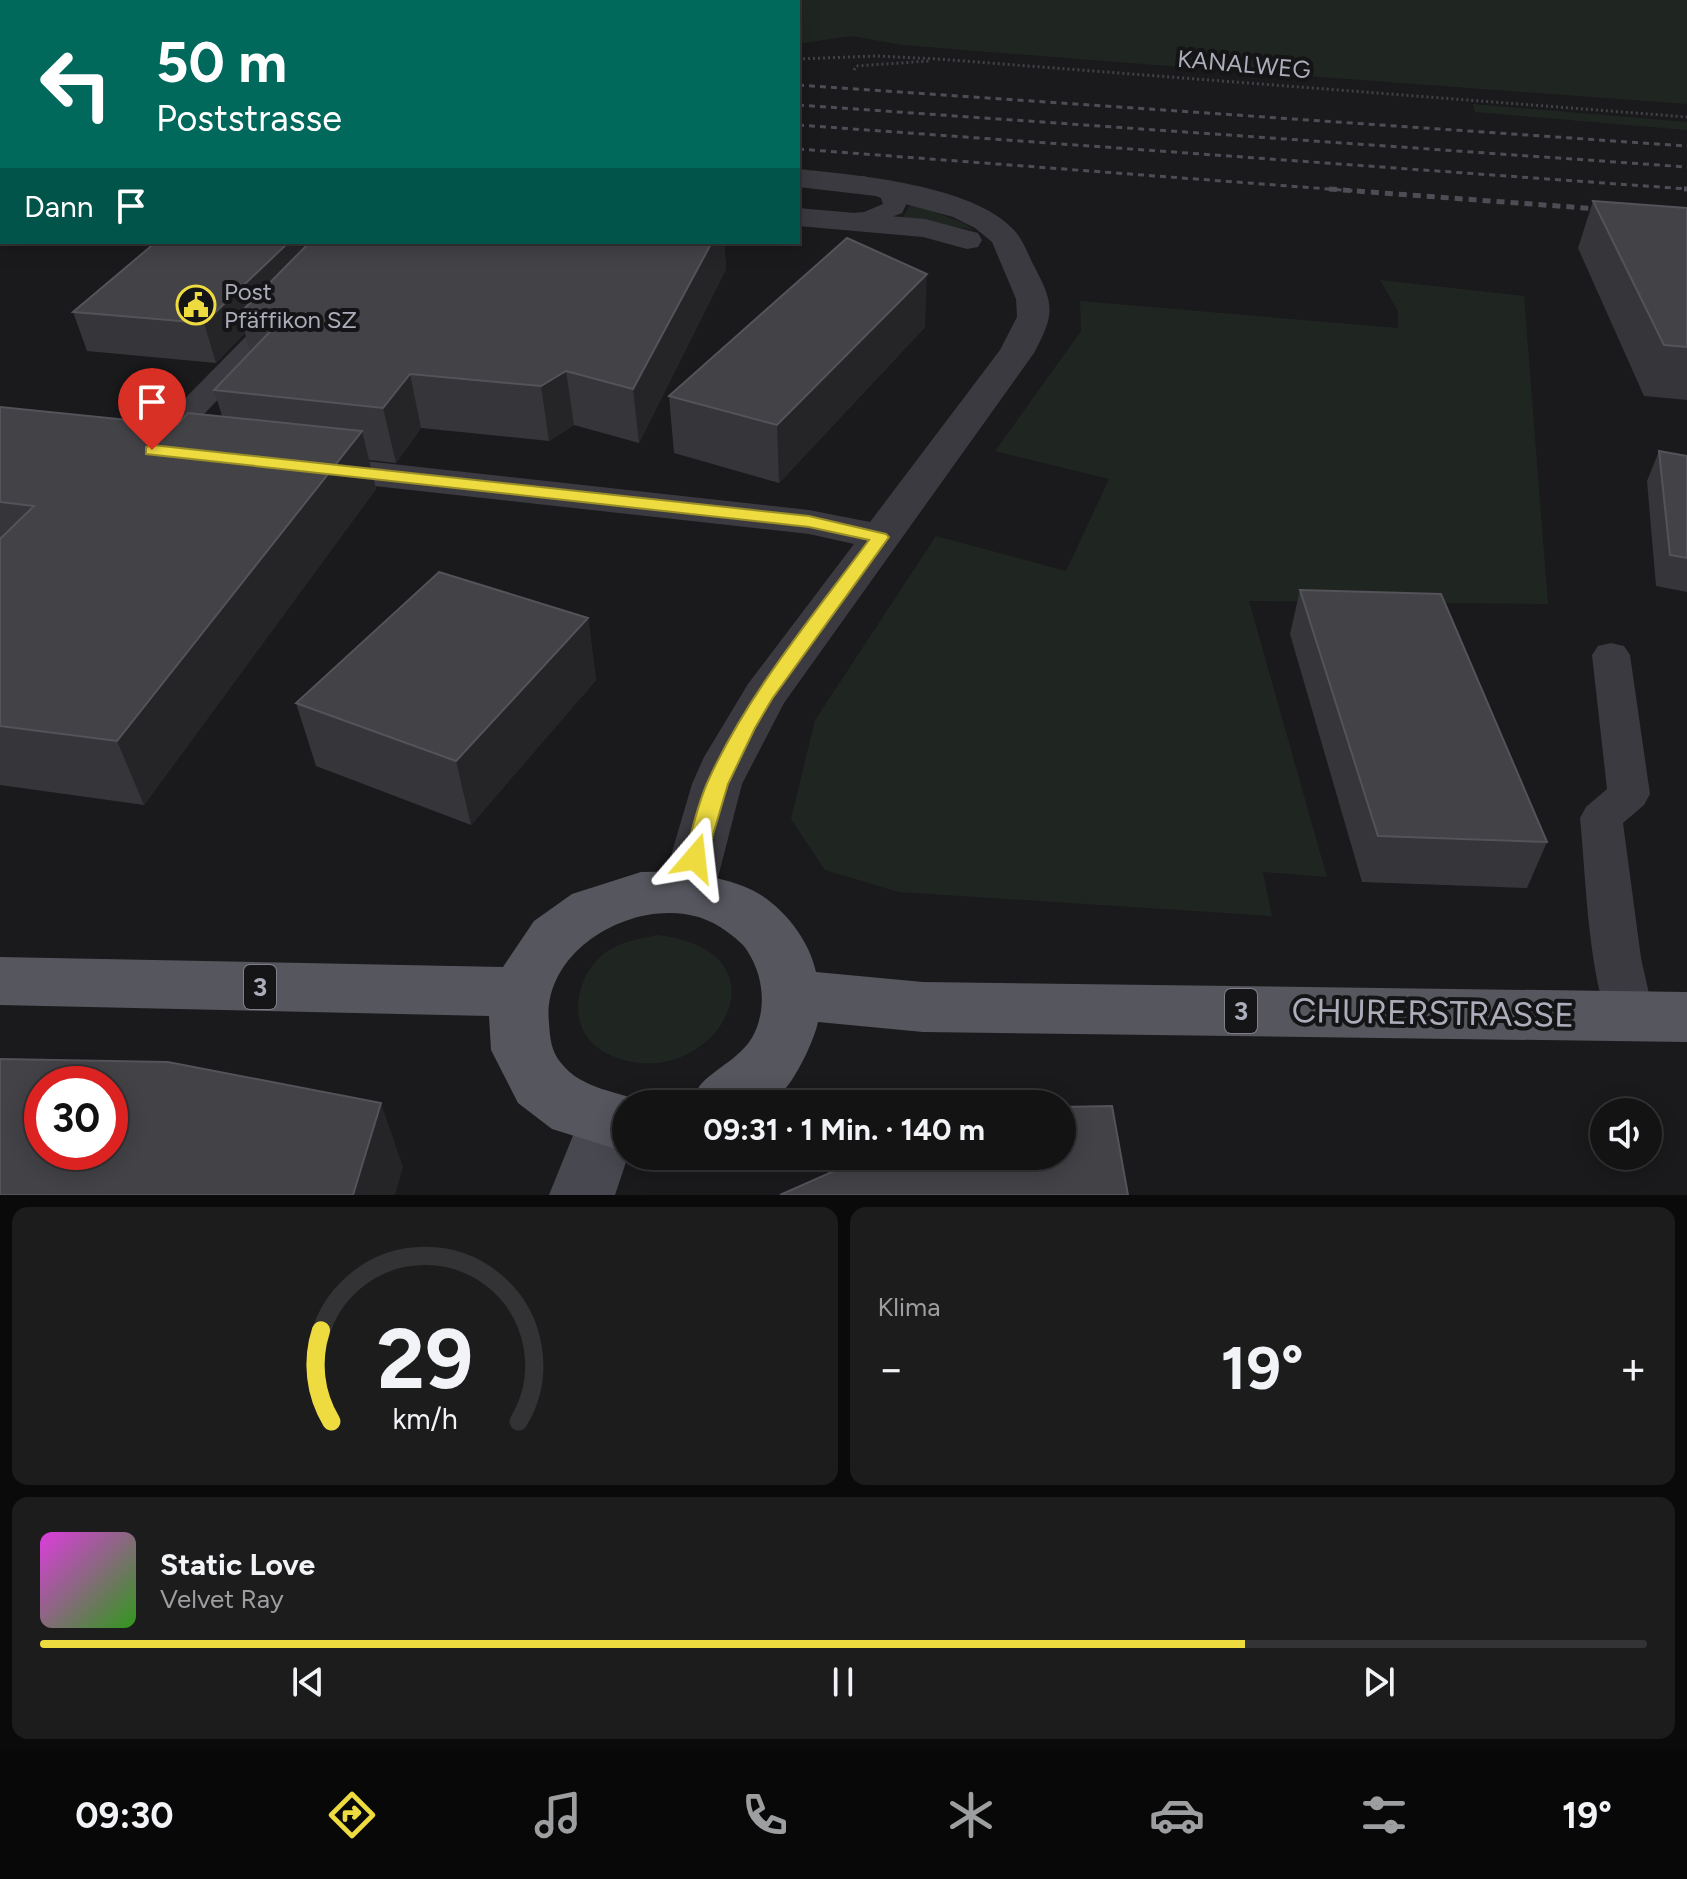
<!DOCTYPE html>
<html lang="de">
<head>
<meta charset="utf-8">
<style>
  body { margin:0; font-family:Figtree,sans-serif; background:#1d1c1d; color:#f1f3f6; height:100vh; display:flex; flex-direction:column; font-size:30px; white-space:nowrap }
  * { box-sizing:border-box; margin:0 }
  p { font-size:26px; color:#9d9ea0 }
  .icon { flex:none; width:44px; height:44px; fill:none; stroke:currentColor; stroke-width:2; stroke-linecap:round; stroke-linejoin:round }
  .map { position:relative; height:1195px; overflow:hidden }
  .panel { display:flex; flex-direction:column; gap:12px; padding:12px; background:#0b0a0b; flex:1 }
  .panel>* { flex:none }
  .banner { position:absolute; left:0px; top:0px; width:800px; height:244px; box-shadow:0 4px 20px #0003,0 0 0 2px #333234; background:#00695c; color:#fff; overflow:hidden }
  .fabs { position:absolute; left:1590px; top:1098px; display:grid; gap:16px }
  .fabs a { display:grid; place-items:center; width:72px; height:72px; border-radius:50%; background:#141314; box-shadow:0 4px 20px #0003,0 0 0 2px #333234; font-size:40px }
  .speed { position:absolute; left:24px; top:1066px; display:flex; gap:16px; font-size:40px; font-weight:700; text-align:center }
  .speed>* { display:grid; place-content:center; width:104px; height:104px; border-radius:50%; background:#141314; box-shadow:0 4px 20px #0003,0 0 0 2px #333234; line-height:1 }
  .speed .limit { border:12px solid #d22; background:#fff; color:#111 }
  .pin { position:absolute; display:grid; place-items:center; width:68px; height:68px; color:#fff; margin:-82px -34px; border-radius:50% 50% 50% 0; rotate:-45deg; box-shadow:0 0 8px #0007 }
  .pin .icon { rotate:45deg }
  .me { position:absolute; width:88px; margin:-44px; rotate:17deg; stroke-linejoin:round; filter:drop-shadow(0 0 6px #0008) }
  .turn { display:flex; align-items:center; gap:28px; height:168px; padding:0 24px; font-size:36px }
  .turn .icon { width:104px; height:104px; stroke-width:2.5 }
  .turn b { display:block; font-size:56px; line-height:68px }
  .then { display:flex; align-items:center; height:76px; padding:0 24px; background:#0003; gap:16px; font-size:30px }
  .big { font-size:60px; font-weight:700; line-height:1.1 }
  .panel .tile { flex:1; display:flex; flex-direction:column; justify-content:center; gap:12px; min-width:0; padding:0 28px; border-radius:16px; background:#1d1c1d }
  .panel .dial { align-items:center; gap:0 }
  .dial svg { height:208px; overflow:visible; fill:none; stroke:#333234; stroke-width:7; stroke-linecap:round; text-anchor:middle }
  .dial text { fill:#f1f3f6; stroke:none }
  .song { display:flex; align-items:center; gap:24px }
  .cover { width:96px; height:96px; border-radius:12px; background:linear-gradient(135deg,hsl(300 70% 55%),hsl(110 70% 35%)) }
  .played { height:8px; border-radius:4px; background:linear-gradient(90deg,#eddb3f 75%,#333234 75%) }
  .keys { display:flex; justify-content:space-around; direction:ltr }
  .heat { display:flex; justify-content:space-between; align-items:center; font-size:44px; direction:ltr }
  .panel .tiles { flex:1; display:grid; gap:12px; grid-template-columns:1fr 1fr }
  .tile:last-child { grid-column:span 2 }
  .trip { position:absolute; left:612px; top:1090px; width:464px; height:80px; border-radius:40px; background:#141314; box-shadow:0 4px 20px #0003,0 0 0 2px #333234; font-weight:700; line-height:80px; text-align:center }
  .tabs { display:flex; height:128px; justify-content:space-around; align-items:center; background:#080808; color:#9d9ea0 }
  .tabs .icon { width:56px; height:56px }
  .tabs .selected { color:#eddb3f }
  .tabs b { font-size:36px; color:#f1f3f6 }
  .map>svg:first-child { display:block }
  .green { fill:#1f2622 }
  .lines { fill:none; stroke-linecap:round; stroke-linejoin:round }
  .path { stroke:#404147; stroke-width:3; stroke-dasharray:2 3; stroke-linecap:butt }
  .lane { fill:#3b3a40; fill-rule:evenodd }
  .street { fill:#3b3a40; fill-rule:evenodd }
  .secondary { fill:#484850; fill-rule:evenodd }
  .primary { fill:#56565f; fill-rule:evenodd }
  .rail-far1 { stroke:#4d4d55; stroke-width:3; stroke-dasharray:6 5; stroke-linecap:butt }
  .rail { stroke:#4d4d55; stroke-width:5; stroke-dasharray:8 6; stroke-linecap:butt }
  .wall { fill:#363539 }
  .shaded-wall { fill:#252427 }
  .building { fill:#434247; stroke:#535359; stroke-width:2; fill-rule:evenodd }
  .route { fill:#eddb3f; stroke:#9a8e29; stroke-width:2 }
  .labels { text-anchor:middle; dominant-baseline:central; stroke-width:8; stroke-linejoin:round; paint-order:stroke }
  .far-street-label { font-size:24px; fill:#acadba; stroke:#151416 }
  .far-poi-label { font-size:24px; fill:#acadba; stroke:#151416; text-anchor:start }
  .shield { fill:#151416; stroke:#7f7f89; stroke-width:2 }
  .shield-label { font-size:26px; font-weight:bold; fill:#acadba }
  .near-street-label { font-size:34px; fill:#acadba; stroke:#151416 }
</style>
</head>
<body>
<div class="map">
<svg width="1687" height="1195" viewBox="0 0 1687 1195">
  <rect width="100%" height="100%" fill="#1a191b"/>
  <!-- green -->
  <g class="green">
    <path d="M0,0H1687V104L1129,63L903,45L851,36L798,44V2H2V9Z"/>
    <path d="M1473,104L1687,122V130L1475,112Z"/>
    <path d="M911,203L964,223L974,230L903,217Z"/>
    <path d="M1380,280L1524,296L1548,604L1249,601L1327,877L1263,872L1272,916L899,892L825,870L791,819L815,720L936,536L1066,571L1109,479L995,451L1081,331L1080,301L1398,328V311Z"/>
    <path d="M658,935C803,953 706,1104 606,1053C567,1033 572,983 601,956C617,942 638,939 658,935Z"/>
  </g>
  <g class="lines">
    <!-- path -->
    <g class="path">
      <path d="M798,59L876,56L938,59L1687,117"/>
      <path d="M854,70L856,66L929,61"/>
    </g>
    <!-- lane -->
    <g class="lane">
      <path d="M864,176L899,189L907,203L902,213L868,226L826,225L823,220L826,215L864,212L883,204L881,198L856,188L852,183L856,178Z"/>
      <path d="M284,306L294,308L298,314L294,320L163,457L152,459L141,457L136,450L141,443L274,308Z"/>
      <path d="M1611,643L1624,646L1630,655L1650,794L1644,805L1623,823L1641,958L1654,1016L1647,1031L1630,1037L1613,1031C1588,980 1586,877 1580,818L1586,807L1607,789L1592,655L1598,646Z"/>
    </g>
    <!-- street -->
    <g class="street">
      <rect x="0" y="157" width="2" height="16"/>
      <path d="M798,169C857,175 973,185 1014,230C1024,241 1028,255 1035,268C1055,305 1054,316 1034,353L784,703L742,784L714,893L706,908L687,914L668,908L660,893L692,784L704,757L748,684L854,544L809,534L311,479L297,475L291,467L297,459L311,455L809,510L870,522L1000,350L1017,317L1016,299L992,242L975,228L953,217L876,196L798,187Z"/>
      <path d="M798,208L925,219L978,233L982,240L978,247L967,249L923,237L798,226Z"/>
    </g>
    <!-- secondary -->
    <path class="secondary" d="M609,1093L633,1104H626V1156H628L615,1195H549L587,1101Z"/>
    <!-- primary -->
    <path class="primary" d="M691,871C711,877 733,881 752,890C782,905 809,939 816,972L923,982L1687,992V1042L923,1032L818,1022C814,1042 788,1099 766,1104C743,1109 714,1104 691,1104C694,1097 697,1088 702,1083C721,1064 747,1055 757,1027C766,1002 762,974 748,952C743,943 734,937 726,931C663,882 540,939 549,1023C550,1038 551,1051 561,1063C581,1089 619,1092 648,1103L626,1104V1152L552,1129L518,1103L491,1050L489,1016L0,1005V957L503,967L534,921L572,894L641,872Z"/>
    <!-- rail-far1 -->
    <g class="rail-far1">
      <path d="M798,85L1687,146"/>
      <path d="M798,105L1687,167"/>
      <path d="M798,125L1687,189"/>
      <path d="M798,149L1355,191"/>
    </g>
    <!-- rail -->
    <g class="rail">
      <path d="M1329,189L1612,210"/>
      <path d="M1684,189H1687"/>
    </g>
  </g>
  <!-- wall -->
  <g class="wall">
    <path d="M1593,201L1687,208V400L1644,396L1578,248Z"/>
    <path d="M156,242H724L726,269L639,443L574,425L549,441L421,428L396,463L369,460L376,489L144,805L0,785V407L177,425L222,416L214,390L250,352L245,333L216,363L87,351L73,312Z"/>
    <path d="M925,327L779,483L674,453L669,396Z"/>
    <path d="M1659,451L1687,456V592L1656,586L1647,481Z"/>
    <path d="M1300,590L1547,842L1527,888L1362,882L1290,634Z"/>
    <path d="M588,618L596,680L471,825L316,766L296,703Z"/>
  </g>
  <!-- shaded-wall -->
  <g class="shaded-wall">
    <path d="M2,44V58L0,60V45Z"/>
    <path d="M289,242H312L239,314L245,333L216,363L204,323Z"/>
    <path d="M712,242H724L726,269L639,443L633,389Z"/>
    <path d="M927,274L925,327L779,483L777,425Z"/>
    <path d="M566,371L574,425L549,441L541,386Z"/>
    <path d="M410,374L421,428L396,463L383,408Z"/>
    <path d="M362,431L376,489L144,805L117,741Z"/>
    <path d="M588,618L596,680L471,825L456,761Z"/>
    <path d="M381,1103L403,1167L395,1195H353Z"/>
  </g>
  <!-- building -->
  <g class="building">
    <path d="M0,28L2,29V44L0,45Z"/>
    <path d="M1593,201L1687,208V347L1664,345Z"/>
    <path d="M847,238L927,274L777,425L669,396Z"/>
    <path d="M156,242H289L204,323L73,312Z"/>
    <path d="M310,242H712L633,389L566,371L541,386L410,374L383,408L214,390L284,317L239,314Z"/>
    <path d="M0,407L177,425L188,413L362,431L117,741L0,726V539L34,506L0,502Z"/>
    <path d="M1659,451L1687,456V558L1670,555Z"/>
    <path d="M439,572L588,618L456,761L296,703Z"/>
    <path d="M1300,590L1441,594L1547,842L1378,836Z"/>
    <path d="M0,1059L168,1062L381,1103L353,1195H0ZM42,1084H110V1152H42Z"/>
    <path d="M1112,1106L1128,1195H780L868,1156H1062V1107Z"/>
  </g>
  <!-- route -->
  <path class="route" d="M152,445L809,516L886,534L889,537L772,699L755,728L728,784L706,858L703,864L695,866L687,864L684,858C692,833 697,805 708,781C748,693 812,617 869,540L809,527L146,454V447Z"/>
  <!-- icons -->
  <defs>
    <g id="civic-ring" transform="scale(2)"><circle r="9.5" fill="#151416" stroke="#eddb3f" stroke-width="1.5"/><path d="M-.6-6.5H3V-4.5H.6V-3L4-1V1h2V6H-6V1h2V-1L-.6-3ZM-1.2 2.5V6h2.4V2.5Z" fill="#eddb3f"/></g>
  </defs>
  <g fill-rule="evenodd">
    <use href="#civic-ring" x="196" y="305"/>
  </g>
  <g class="labels">
    <!-- far-street labels -->
    <g class="far-street-label">
      <text transform="translate(1244 64) rotate(5)">KANALWEG</text>
    </g>
    <!-- far-poi labels -->
    <g class="far-poi-label">
      <text x="224" y="291">Post<tspan x="224" dy="28">Pfäffikon SZ</tspan></text>
    </g>
    <!-- shield labels -->
    <g class="shield">
      <rect x="244" y="965" width="32" height="44" rx="6"/>
      <rect x="1225" y="989" width="32" height="44" rx="6"/>
    </g>
    <g class="shield-label">
      <text x="260" y="987">3</text>
      <text x="1241" y="1011">3</text>
    </g>
    <!-- near-street labels -->
    <g class="near-street-label">
      <text transform="translate(1433 1013) rotate(1)">CHURERSTRASSE</text>
    </g>
  </g>
</svg>
<div class="fabs">
<a><svg class="icon" aria-label="sound" viewBox="0 0 24 24"><path d="M4 9h4l5-4v14l-5-4H4zM17 9q2 3 0 6"/></svg></a>
</div>
<div class="speed"><div class="limit">30</div></div>
<div class="pin" style="left:152px;top:450px;background:#d93025"><svg class="icon" aria-label="arrive" viewBox="0 0 24 24"><path d="M6 21V4h12l-3 4 3 4H6"/></svg></div>
<svg class="me" style="left:695px;top:858px" viewBox="-20 -20 40 40"><path d="M0-17L14 15 0 8-14 15z" fill="#eddb3f" stroke="#fff" stroke-width="4"/></svg>
<div class="trip">09:31 · 1 Min. · 140 m</div>
<div class="banner">
<div class="turn"><svg class="icon" aria-label="left" viewBox="0 0 24 24"><path d="M17 20v-9H6M10 6l-5 5 5 5"/></svg><div><b>50 m</b>Poststrasse</div></div>
<div class="then">Dann<svg class="icon" aria-label="arrive" viewBox="0 0 24 24"><path d="M6 21V4h12l-3 4 3 4H6"/></svg></div>
</div>
</div>
<section class="panel">
<div class="tiles">
<div class="tile dial"><svg viewBox="0 0 100 80">
<path d="M14 69A42 42 0 1 1 86 69"/>
<path d="M14 69A42 42 0 0 1 10 34" stroke="#eddb3f"/>
<text x="50" y="56" font-size="32" font-weight="700">29</text>
<text x="50" y="72" font-size="11">km/h</text>
</svg></div>
<div class="tile"><p>Klima</p>
<div class="heat"><a>−</a><b class="big">19°</b><a>+</a></div>
</div>
<div class="tile">
<div class="song"><i class="cover"></i><div><b>Static Love</b><p>Velvet Ray</p></div></div>
<div class="played"></div>
<div class="keys"><svg class="icon" aria-label="previous" viewBox="0 0 24 24"><path d="M18 5L8 12l10 7zM5 5v14"/></svg><svg class="icon" aria-label="pause" viewBox="0 0 24 24"><path d="M8 5v14M16 5v14"/></svg><svg class="icon" aria-label="next" viewBox="0 0 24 24"><path d="M6 5l10 7-10 7zM19 5v14"/></svg></div>
</div>
</div>
</section>
<nav class="tabs">
<b>09:30</b>
<svg class="icon selected" aria-label="directions" viewBox="0 0 24 24"><path d="M12 3l9 9-9 9-9-9zM9 14v-3h6M13 9l2 2-2 2"/></svg>
<svg class="icon" aria-label="music" viewBox="0 0 24 24"><path d="M9 18V5l10-2v13"/><circle cx="6" cy="18" r="3"/><circle cx="16" cy="16" r="3"/></svg>
<svg class="icon" aria-label="phone" viewBox="0 0 24 24"><path d="M5 4h4l2 5-3 2q2 4 5 5l2-3 5 2v4C11 20 4 13 5 4z"/></svg>
<svg class="icon" aria-label="climate" viewBox="0 0 24 24"><path d="M12 3v18M4 7l16 10M4 17L20 7"/></svg>
<svg class="icon" aria-label="car" viewBox="0 0 24 24"><path d="M5 17H2v-5l4-1 3-4h7l3 4 3 1v5h-3M9 17h6M6 11h13"/><circle cx="7" cy="17" r="2"/><circle cx="17" cy="17" r="2"/></svg>
<svg class="icon" aria-label="filters" viewBox="0 0 24 24"><path d="M4 7h16M4 17h16"/><circle cx="9" cy="7" r="2"/><circle cx="15" cy="17" r="2"/></svg>
<b>19°</b>
</nav>
</body>
</html>
